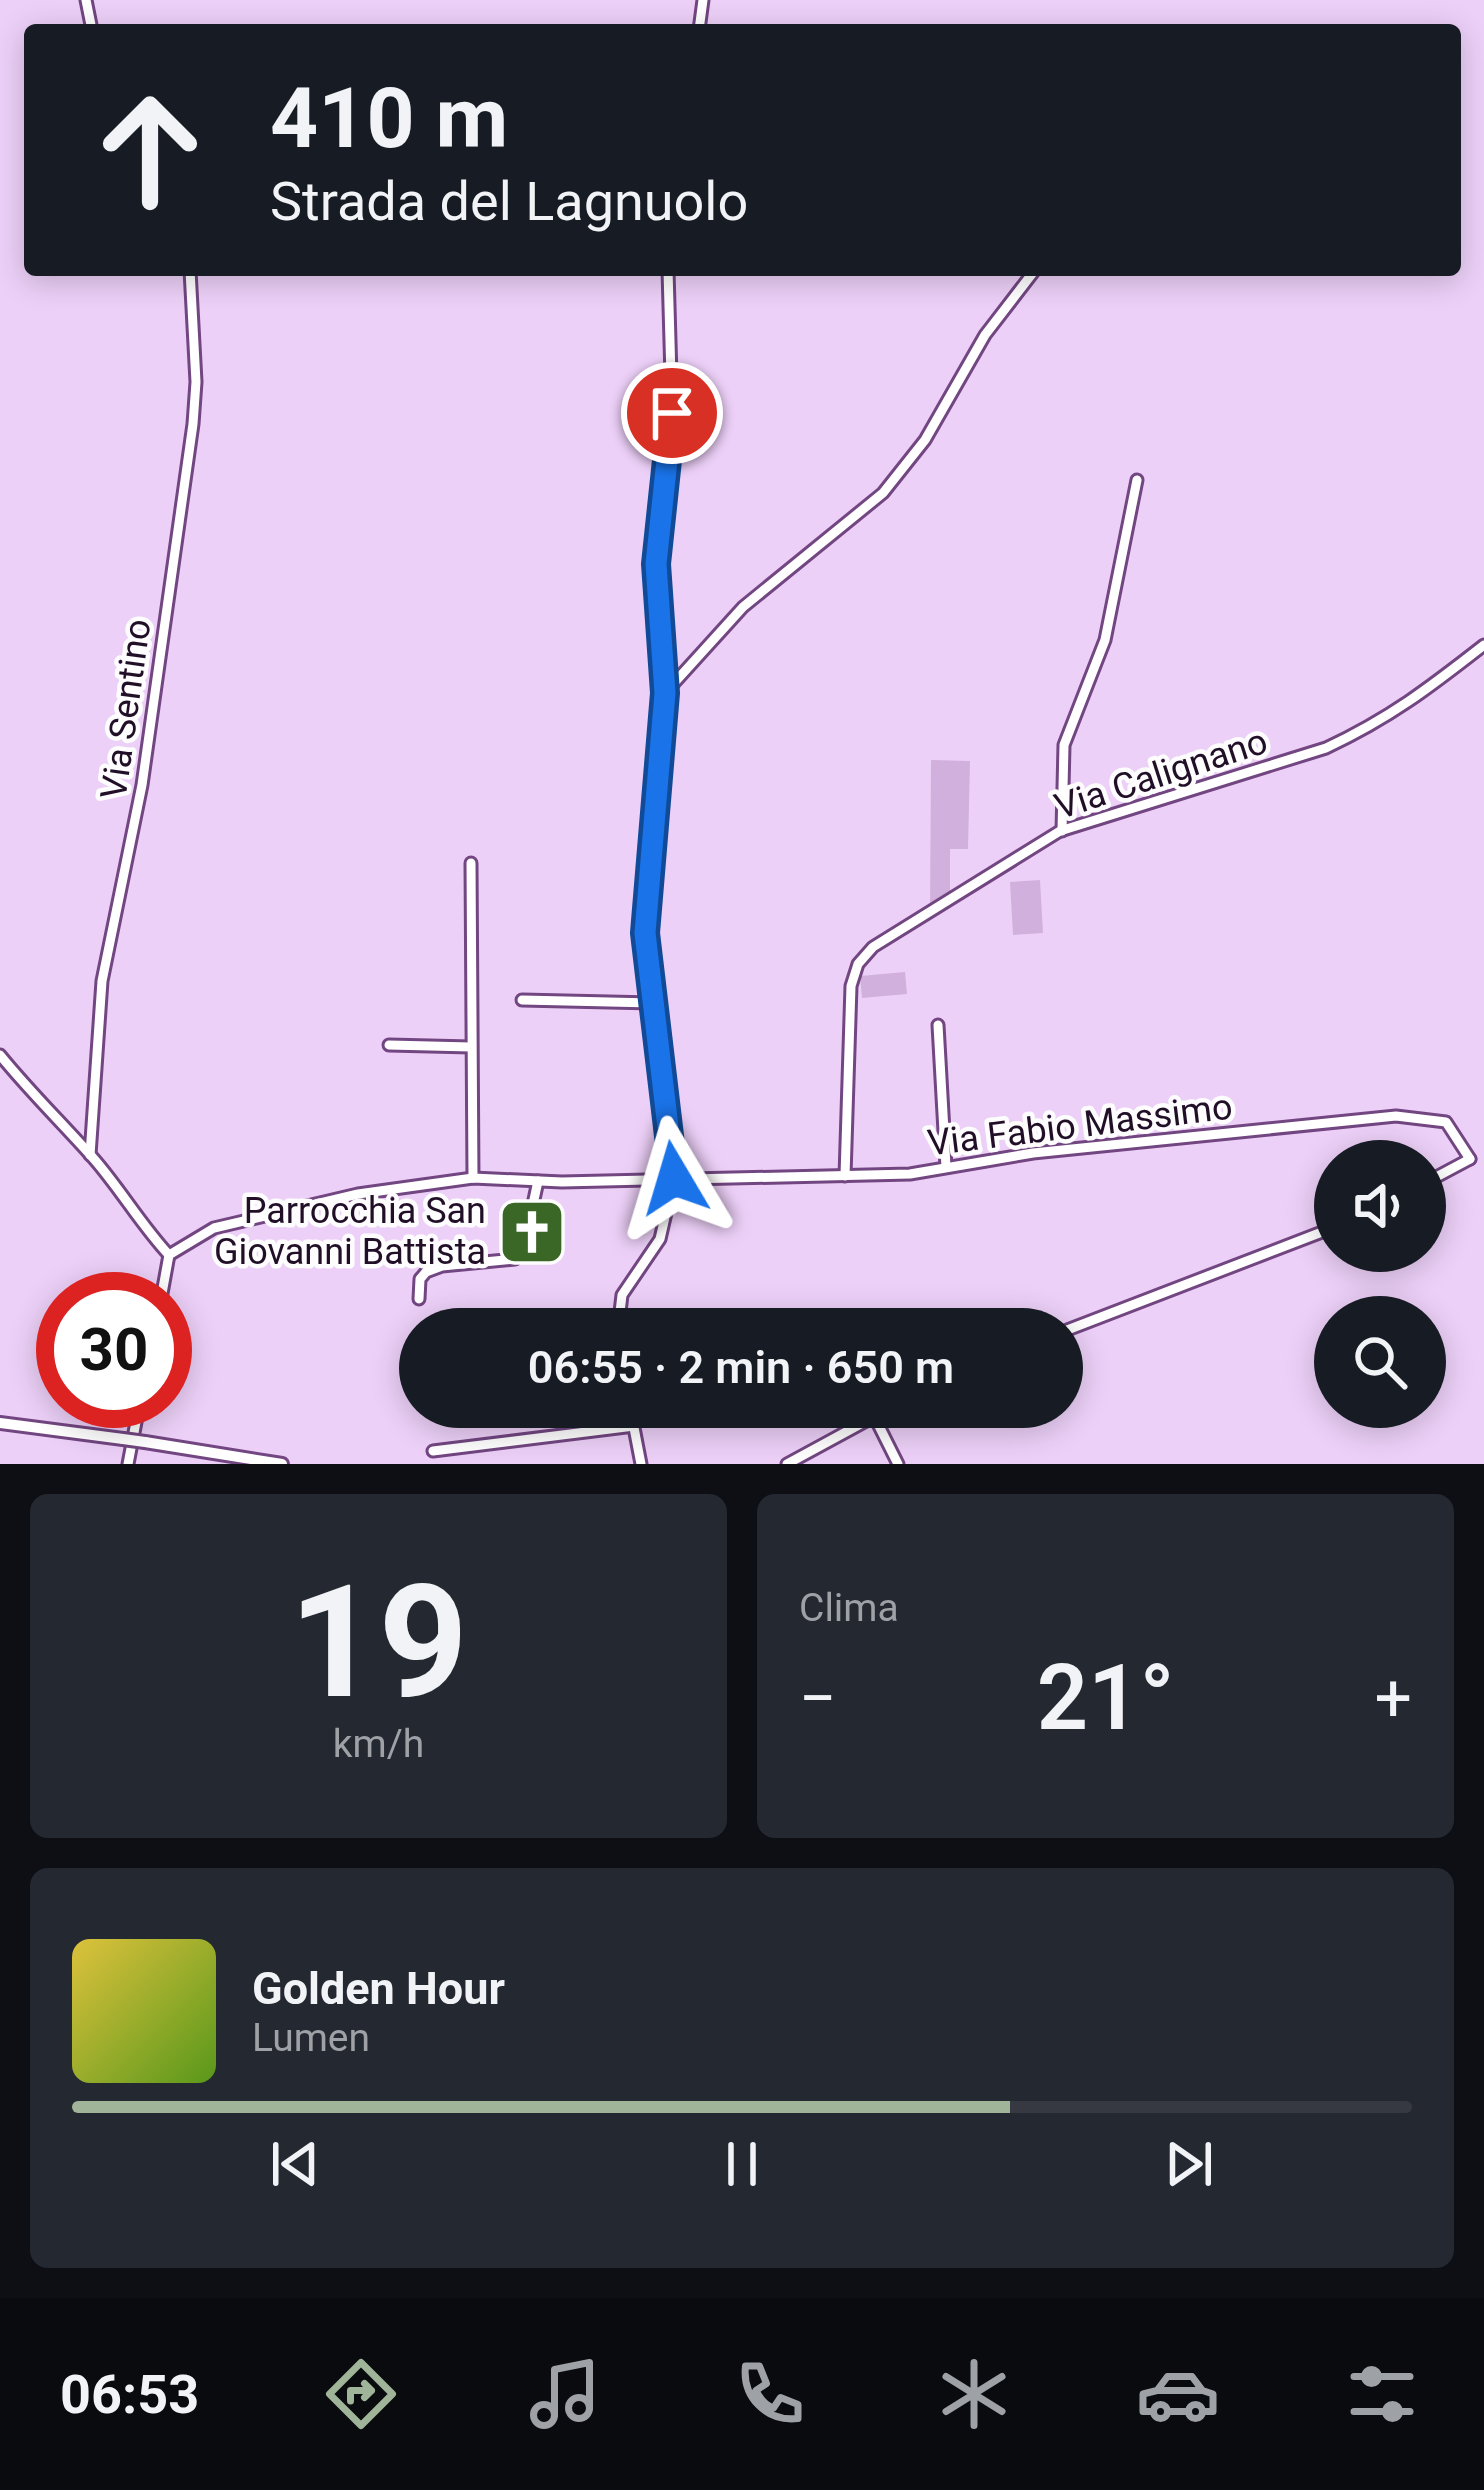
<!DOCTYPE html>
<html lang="it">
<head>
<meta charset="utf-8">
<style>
  body { margin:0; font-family:Roboto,sans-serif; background:#242831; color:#f1f3f6; height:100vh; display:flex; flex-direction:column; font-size:45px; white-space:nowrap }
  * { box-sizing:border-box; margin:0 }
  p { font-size:39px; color:#9ea1a6 }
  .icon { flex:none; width:66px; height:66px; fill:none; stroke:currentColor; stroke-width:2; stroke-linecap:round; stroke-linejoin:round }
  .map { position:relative; height:1464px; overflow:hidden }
  .details { display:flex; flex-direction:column; gap:30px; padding:30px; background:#0d0f14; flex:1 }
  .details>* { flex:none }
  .top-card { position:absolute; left:24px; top:24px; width:1437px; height:252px; border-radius:12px; box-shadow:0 6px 30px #0003; background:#171b24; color:#f1f3f6; overflow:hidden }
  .controls { position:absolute; left:1314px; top:1140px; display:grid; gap:24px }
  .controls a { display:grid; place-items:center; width:132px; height:132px; border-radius:50%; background:#171b24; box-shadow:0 6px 30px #0003; font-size:60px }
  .speed { position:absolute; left:36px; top:1272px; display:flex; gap:24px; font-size:60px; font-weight:700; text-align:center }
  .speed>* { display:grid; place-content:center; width:156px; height:156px; border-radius:50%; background:#171b24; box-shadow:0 6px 30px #0003; line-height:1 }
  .speed .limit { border:18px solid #d22; background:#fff; color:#111 }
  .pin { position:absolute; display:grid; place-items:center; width:102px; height:102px; color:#fff; margin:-51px; border:6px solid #fff; border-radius:50%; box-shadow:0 3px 12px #0007 }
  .me { position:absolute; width:132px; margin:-66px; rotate:353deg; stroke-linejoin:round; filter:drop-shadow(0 0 9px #0008) }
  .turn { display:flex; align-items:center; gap:42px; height:252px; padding:0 48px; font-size:54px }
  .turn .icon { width:156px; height:156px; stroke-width:2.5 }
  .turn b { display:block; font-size:84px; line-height:102px }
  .big { font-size:90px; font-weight:600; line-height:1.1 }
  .details .card { flex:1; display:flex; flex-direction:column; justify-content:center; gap:18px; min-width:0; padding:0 42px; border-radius:18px; background:#242831 }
  .details .dial { align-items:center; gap:0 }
  .dial b { font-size:156px; line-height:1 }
  .song { display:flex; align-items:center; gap:36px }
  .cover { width:144px; height:144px; border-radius:18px; background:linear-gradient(135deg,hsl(50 70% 55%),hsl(90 70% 35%)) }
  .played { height:12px; border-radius:6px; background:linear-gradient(90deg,#9fb498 70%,#363941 70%) }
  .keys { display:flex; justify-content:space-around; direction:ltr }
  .heat { display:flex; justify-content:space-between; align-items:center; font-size:66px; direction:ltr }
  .details .tiles { flex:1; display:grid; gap:30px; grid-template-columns:1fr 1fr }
  .card:last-child { grid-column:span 2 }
  .trip { position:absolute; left:399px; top:1308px; width:684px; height:120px; border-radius:60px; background:#171b24; box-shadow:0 6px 30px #0003; font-weight:600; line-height:120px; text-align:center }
  .tabs { display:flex; height:192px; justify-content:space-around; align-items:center; background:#090b0e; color:#9ea1a6 }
  .tabs .icon { width:84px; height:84px }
  .tabs .active { color:#9fb498 }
  .tabs b { font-size:54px; color:#f1f3f6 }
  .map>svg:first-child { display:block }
  .green { fill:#d1b0dd }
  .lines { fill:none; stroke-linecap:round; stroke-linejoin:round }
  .minor-casing { stroke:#724681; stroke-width:15 }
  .major-casing { stroke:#724681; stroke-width:16 }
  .minor { stroke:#fff; stroke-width:9 }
  .major { stroke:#fff; stroke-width:10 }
  .major-bridge-casing { stroke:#724681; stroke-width:16; stroke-linecap:butt }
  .major-bridge { stroke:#fff; stroke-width:10 }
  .route-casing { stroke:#114b97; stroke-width:30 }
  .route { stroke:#1a73e8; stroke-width:21 }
  .labels { text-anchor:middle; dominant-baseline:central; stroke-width:9; stroke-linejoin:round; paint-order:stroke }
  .street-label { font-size:36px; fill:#210f27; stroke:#fdfdfd }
  .poi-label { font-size:36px; fill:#210f27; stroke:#fdfdfd; text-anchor:end }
</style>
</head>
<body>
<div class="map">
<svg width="1484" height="1464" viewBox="0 0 1484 1464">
  <rect width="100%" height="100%" fill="#edd0f8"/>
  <!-- green -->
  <g class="green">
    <path d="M931,760L970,761L968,849H950V899L930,911Z"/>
    <path d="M1040,880L1043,933L1013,935L1010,882Z"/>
    <path d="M905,972L907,994L862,998L860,976Z"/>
  </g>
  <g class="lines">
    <!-- minor casing -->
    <g class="minor-casing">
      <g id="minor">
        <path d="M86,0L92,30"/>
        <path d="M699,30L703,0"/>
        <path d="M665,693L743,607L883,493L925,440L985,335L1035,270"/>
        <path d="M1062,831L1064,745L1105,640L1137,480"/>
        <path d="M471,863L473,1178"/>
        <path d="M522,1000L653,1003"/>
        <path d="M938,1025L946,1167"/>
        <path d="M389,1045L471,1047"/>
        <path d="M0,1055C30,1092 63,1124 94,1159C121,1190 141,1225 169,1255"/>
        <path d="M90,1155L102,981L142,785L193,424L196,382L190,270"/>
        <path d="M845,1176L851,986L858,964L873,947L1060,831L1326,748C1390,718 1429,688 1484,645"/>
        <path d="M1425,1183L1470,1159"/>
        <path d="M169,1255L214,1228L358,1194L473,1178L562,1182L910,1174L1033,1153L1396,1116L1446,1122L1470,1159"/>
        <path d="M161,1299L169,1255"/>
        <path d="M419,1299L420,1279L426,1272L442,1266L515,1259L526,1237L538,1181"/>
        <path d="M618,1329L622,1295L660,1239L674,1178L645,933L665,693L656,564L672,413L668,270"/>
        <path d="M1062,1332L1335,1227"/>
        <path d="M630,1407L641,1464"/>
        <path d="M874,1416L898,1464"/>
        <path d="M433,1451L634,1426"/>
        <path d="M128,1464L140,1401"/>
        <path d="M787,1464L892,1407"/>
      </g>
    </g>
    <!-- major casing -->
    <g class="major-casing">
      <g id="major">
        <path d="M0,1423L123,1439"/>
        <path d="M145,1442L282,1464"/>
      </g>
    </g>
    <!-- minor -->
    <use href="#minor" class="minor"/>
    <!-- major -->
    <use href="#major" class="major"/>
    <!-- major-bridge casing -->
    <g class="major-bridge-casing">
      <path id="major-bridge" d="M123,1439L145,1442"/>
    </g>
    <!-- major-bridge -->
    <use href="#major-bridge" class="major-bridge"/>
  </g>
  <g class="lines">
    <!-- route casing -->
    <g class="route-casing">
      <path id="route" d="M672,413L656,564L665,693L645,933L674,1178"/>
    </g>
    <!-- route -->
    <use href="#route" class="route"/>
  </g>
  <!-- icons -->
  <defs>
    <g id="church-square" transform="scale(3.45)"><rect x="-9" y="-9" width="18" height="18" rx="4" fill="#3a6725" stroke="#fdfdfd"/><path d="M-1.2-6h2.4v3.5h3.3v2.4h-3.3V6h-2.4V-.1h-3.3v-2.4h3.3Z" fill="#fff"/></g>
  </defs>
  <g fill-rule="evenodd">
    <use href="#church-square" x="532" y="1232"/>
  </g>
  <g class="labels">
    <!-- street labels -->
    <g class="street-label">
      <text transform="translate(126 709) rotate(-82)">Via Sentino</text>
      <text transform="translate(1161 774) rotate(-18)">Via Calignano</text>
      <text transform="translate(1080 1125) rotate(-7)">Via Fabio Massimo</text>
    </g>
    <!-- poi labels -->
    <g class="poi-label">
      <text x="486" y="1211">Parrocchia San<tspan x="486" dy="41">Giovanni Battista</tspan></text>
    </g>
  </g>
</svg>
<div class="controls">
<a><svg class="icon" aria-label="sound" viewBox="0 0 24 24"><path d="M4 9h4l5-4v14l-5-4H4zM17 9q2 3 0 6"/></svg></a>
<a><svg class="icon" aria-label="search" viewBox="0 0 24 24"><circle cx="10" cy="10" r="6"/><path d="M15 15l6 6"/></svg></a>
</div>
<div class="speed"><div class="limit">30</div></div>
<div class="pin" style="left:672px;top:413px;background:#d93025"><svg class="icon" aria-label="arrive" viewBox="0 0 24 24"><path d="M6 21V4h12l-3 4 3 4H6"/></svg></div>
<svg class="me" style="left:674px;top:1178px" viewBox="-20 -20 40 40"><path d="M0-17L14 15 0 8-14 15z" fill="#1a73e8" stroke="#fff" stroke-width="4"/></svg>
<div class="trip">06:55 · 2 min · 650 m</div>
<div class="top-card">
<div class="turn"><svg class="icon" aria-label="ahead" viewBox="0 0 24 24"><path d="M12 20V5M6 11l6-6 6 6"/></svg><div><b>410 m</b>Strada del Lagnuolo</div></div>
</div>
</div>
<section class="details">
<div class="tiles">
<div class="card dial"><b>19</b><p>km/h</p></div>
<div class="card"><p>Clima</p>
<div class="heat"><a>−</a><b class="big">21°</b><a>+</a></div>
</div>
<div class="card">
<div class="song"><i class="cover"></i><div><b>Golden Hour</b><p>Lumen</p></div></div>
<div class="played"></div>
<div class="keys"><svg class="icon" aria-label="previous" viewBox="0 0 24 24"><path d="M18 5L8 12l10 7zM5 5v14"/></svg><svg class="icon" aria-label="pause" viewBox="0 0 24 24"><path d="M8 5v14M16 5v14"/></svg><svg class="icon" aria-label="next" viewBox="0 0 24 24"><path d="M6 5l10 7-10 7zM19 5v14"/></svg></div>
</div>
</div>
</section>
<nav class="tabs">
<b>06:53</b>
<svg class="icon active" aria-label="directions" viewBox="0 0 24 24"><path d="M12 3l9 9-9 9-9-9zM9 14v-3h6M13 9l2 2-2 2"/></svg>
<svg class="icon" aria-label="music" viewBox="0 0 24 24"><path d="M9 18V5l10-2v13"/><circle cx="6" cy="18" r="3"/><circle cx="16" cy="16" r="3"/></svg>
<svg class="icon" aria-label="phone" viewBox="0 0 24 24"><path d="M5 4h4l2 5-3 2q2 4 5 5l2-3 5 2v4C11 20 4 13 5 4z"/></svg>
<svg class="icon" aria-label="climate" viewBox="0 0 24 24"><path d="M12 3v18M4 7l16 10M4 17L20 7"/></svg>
<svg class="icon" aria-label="car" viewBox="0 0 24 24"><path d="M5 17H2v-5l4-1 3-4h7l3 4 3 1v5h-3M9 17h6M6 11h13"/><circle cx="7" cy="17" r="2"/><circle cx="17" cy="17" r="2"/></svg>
<svg class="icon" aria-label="filters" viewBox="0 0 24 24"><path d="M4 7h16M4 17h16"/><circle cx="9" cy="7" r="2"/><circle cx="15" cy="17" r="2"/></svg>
</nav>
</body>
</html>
